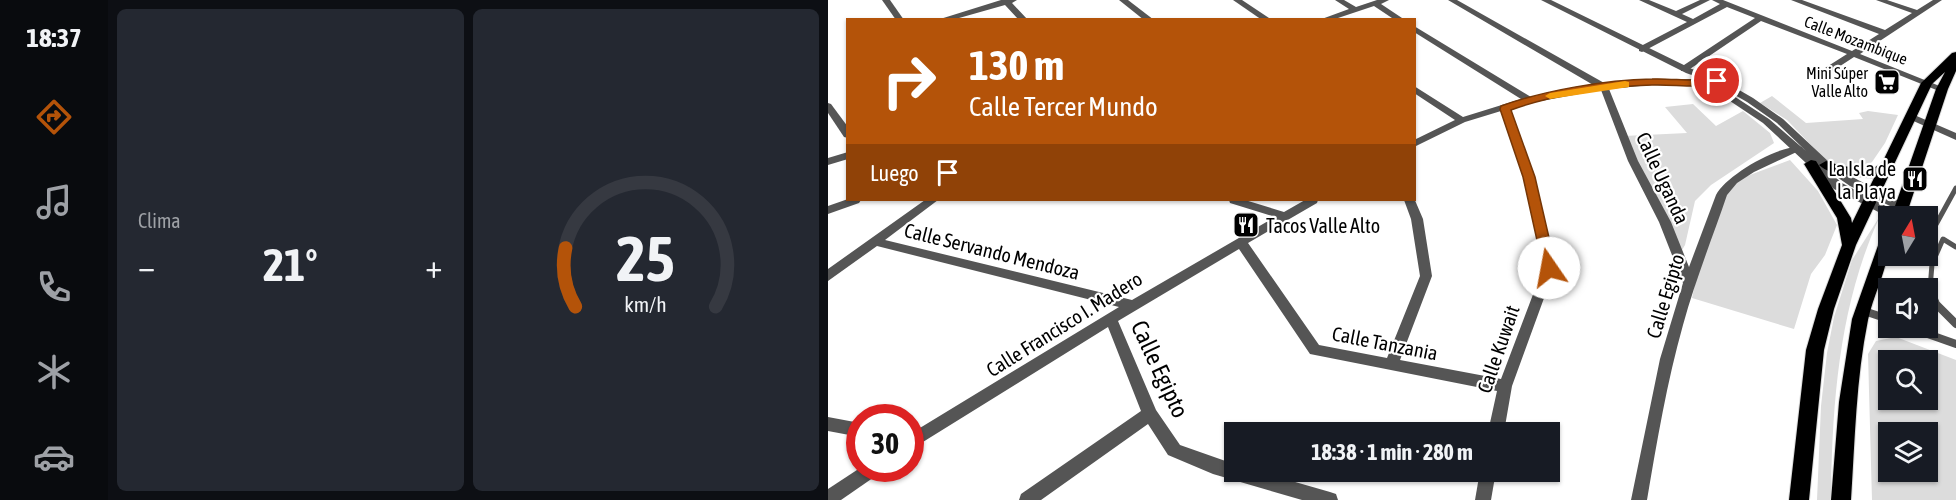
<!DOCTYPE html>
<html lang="es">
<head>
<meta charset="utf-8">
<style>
  body { margin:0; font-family:"Asap Condensed",sans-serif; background:#242831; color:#f1f3f6; height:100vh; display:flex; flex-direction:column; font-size:22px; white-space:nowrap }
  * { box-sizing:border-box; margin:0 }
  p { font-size:20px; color:#9ea1a6 }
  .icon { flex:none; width:33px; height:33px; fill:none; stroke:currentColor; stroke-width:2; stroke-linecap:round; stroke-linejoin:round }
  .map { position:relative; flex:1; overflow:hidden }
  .details { display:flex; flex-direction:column; gap:9px; padding:9px; background:#0d0f14; width:720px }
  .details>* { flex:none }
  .top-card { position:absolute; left:18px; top:18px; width:570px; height:183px; border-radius:0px; box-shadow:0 2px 4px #0004; background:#b45309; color:#fff; overflow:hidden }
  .needle { width:39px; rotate:10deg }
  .fabs { position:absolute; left:1050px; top:206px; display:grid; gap:12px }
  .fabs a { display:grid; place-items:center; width:60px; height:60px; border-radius:0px; background:#171b24; box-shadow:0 2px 4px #0004; font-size:30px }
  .speed { position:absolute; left:18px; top:404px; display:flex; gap:12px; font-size:30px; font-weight:700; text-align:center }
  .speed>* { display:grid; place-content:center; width:78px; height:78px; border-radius:50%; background:#171b24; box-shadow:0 2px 4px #0004; line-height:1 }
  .speed .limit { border:9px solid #d22; background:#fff; color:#111 }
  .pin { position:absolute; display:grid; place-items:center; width:51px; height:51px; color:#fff; margin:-26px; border:3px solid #fff; border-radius:50%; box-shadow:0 2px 6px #0007 }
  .me { position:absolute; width:66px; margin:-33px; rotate:348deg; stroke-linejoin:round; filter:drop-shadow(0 0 4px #0008) }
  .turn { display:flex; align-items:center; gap:21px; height:126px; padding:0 24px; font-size:27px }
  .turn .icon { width:78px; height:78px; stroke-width:2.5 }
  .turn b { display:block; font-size:42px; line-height:51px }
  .then { display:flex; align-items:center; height:57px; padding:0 24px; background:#0003; gap:12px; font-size:22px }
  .big { font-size:45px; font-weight:700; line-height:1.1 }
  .details .widget { flex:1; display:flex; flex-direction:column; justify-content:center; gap:9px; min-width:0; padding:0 21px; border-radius:9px; background:#242831 }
  .details .dial { align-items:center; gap:0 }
  .dial svg { height:156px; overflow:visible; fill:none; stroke:#363941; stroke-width:7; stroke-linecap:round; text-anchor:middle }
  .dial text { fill:#f1f3f6; stroke:none }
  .heat { display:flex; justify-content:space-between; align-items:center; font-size:33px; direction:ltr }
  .details .tiles { flex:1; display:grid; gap:9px; grid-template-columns:repeat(2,1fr) }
  .trip { position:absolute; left:396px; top:422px; width:336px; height:60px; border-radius:0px; background:#171b24; box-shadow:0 2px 4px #0004; font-weight:700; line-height:60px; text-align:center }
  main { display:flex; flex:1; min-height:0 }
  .tabs { display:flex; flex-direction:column; width:108px; justify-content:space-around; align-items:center; background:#090b0e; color:#9ea1a6 }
  .tabs .icon { width:42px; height:42px }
  .tabs .selected { color:#b45309 }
  .tabs b { font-size:27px; color:#f1f3f6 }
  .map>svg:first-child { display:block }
  .green { fill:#dcdcdc; fill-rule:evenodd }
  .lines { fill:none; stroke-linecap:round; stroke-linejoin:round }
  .primary-casing { stroke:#dbdbdb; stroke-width:2 }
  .service-far1 { stroke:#555; stroke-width:5 }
  .service { stroke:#555; stroke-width:8 }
  .minor { fill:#555; fill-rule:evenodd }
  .tertiary { fill:#555; fill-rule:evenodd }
  .primary { fill:#000; fill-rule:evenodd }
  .route { fill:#b45309; stroke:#753606; stroke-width:1.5 }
  .slow { fill:#f59e0b }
  .labels { text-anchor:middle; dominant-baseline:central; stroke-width:4.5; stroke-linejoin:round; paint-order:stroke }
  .far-street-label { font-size:16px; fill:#000; stroke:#fff }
  .far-poi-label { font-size:16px; fill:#000; stroke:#fff; text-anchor:end }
  .poi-label { font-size:20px; fill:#000; stroke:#fff; text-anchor:end }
  .street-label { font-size:20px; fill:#000; stroke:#fff }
  .near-street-label { font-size:24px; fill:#000; stroke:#fff }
</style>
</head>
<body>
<main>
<nav class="tabs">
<b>18:37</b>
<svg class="icon selected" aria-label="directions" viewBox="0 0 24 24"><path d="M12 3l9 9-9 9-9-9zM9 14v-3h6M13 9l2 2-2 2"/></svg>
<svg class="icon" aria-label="music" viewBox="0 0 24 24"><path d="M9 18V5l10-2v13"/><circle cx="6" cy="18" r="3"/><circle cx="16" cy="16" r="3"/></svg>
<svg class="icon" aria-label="phone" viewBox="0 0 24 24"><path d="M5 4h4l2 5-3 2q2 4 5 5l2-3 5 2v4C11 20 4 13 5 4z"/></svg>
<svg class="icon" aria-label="climate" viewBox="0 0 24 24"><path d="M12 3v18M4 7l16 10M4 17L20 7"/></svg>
<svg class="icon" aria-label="car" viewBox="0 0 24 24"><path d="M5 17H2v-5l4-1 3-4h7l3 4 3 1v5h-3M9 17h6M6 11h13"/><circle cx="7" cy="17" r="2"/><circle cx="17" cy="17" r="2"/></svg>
</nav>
<section class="details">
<div class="tiles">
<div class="widget"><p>Clima</p>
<div class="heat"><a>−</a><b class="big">21°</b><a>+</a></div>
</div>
<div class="widget dial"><svg viewBox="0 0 100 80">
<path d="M14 69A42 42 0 1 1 86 69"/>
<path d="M14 69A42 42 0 0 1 9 39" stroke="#b45309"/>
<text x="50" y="56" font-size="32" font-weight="700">25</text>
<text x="50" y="72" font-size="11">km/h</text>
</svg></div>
</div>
</section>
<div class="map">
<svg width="1128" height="500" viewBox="0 0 1128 500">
  <rect width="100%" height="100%" fill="#fff"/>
  <!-- green -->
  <g class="green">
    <path d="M944,96L978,123L1035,119L1031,113L1040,111L1070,115L1057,143L1044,162L1036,168L1025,167L1000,163L959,120L932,103Z"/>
    <path d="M865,104L888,126L915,111L942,133L946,143L883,185L867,201L857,245L851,255L796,136L859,133L837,107Z"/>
    <path d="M962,160L990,191L1009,225L997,255L983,274L966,329L864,298L884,207L903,182Z"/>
    <path d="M1052,216C1011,305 1004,403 1003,500H989L993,406L999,353L1006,317L1024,260Z"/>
    <path d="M1068,337L1128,360V500H1044L1040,354L1048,341ZM1060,360H1100V399H1060ZM1060,432H1100V471H1060Z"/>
  </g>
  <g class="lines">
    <!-- primary casing -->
    <g class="primary-casing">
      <g id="primary">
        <path d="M1128,52V71L1120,89L1081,207L1075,216H1061L1067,206L1108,89L1117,72L1104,84L1028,245L1006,309L996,350L981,500H961L978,350L990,309L1014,245L1009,218L976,164L983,160L988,161L1023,218L1024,223L1046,178C1030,176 1004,177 991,165L998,161L1014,166L1044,169L1054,163L1093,83L1124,53Z"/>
        <path d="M1060,232C1064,264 1047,288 1040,320C1028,379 1027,440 1023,500H1003L1011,402L1024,319L1053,237Z"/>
      </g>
    </g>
    <!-- service-far1 -->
    <g class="service-far1">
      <path d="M1106,228L1128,188"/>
      <path d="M1102,289L1104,264L1115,239L1128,247"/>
    </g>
    <!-- service -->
    <g class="service">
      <path d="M1101,287L1108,304L1128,324"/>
      <path d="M1036,311L1060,319"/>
      <path d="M1080,327L1128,344"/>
    </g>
    <!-- minor -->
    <g class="minor">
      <path d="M54,0H62L76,20H68Z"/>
      <path d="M173,0H189L184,3L200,20H191L177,5L124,20H109Z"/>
      <path d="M291,0H300L326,20H316Z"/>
      <path d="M405,0H414L444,20H434Z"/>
      <path d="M507,0H516L528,7L549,0H561L553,4L577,20H567L546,6L504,20H491L521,9Z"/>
      <path d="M620,0H629L778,84L823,79H892V83L880,86L823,85L781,89L810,161L843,222L861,267L888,195C898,175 952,144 974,147L975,149L926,172L909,183L899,195C884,239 867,281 855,325C839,382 829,441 819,500H803L832,359L855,283L831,222L800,161L773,90L702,103L682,109L706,177L727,268L684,386L676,432H660L669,391L482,354L411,249L290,321L328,410L352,445L406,464V471H429L502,492L508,494L510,500H474L385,474L340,455L320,424L213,500H191L193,494L313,411L280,327L82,450V434L291,307L49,246L0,281V269L97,200H110L57,240L304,300L447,217L402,203L401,200H417L456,212L477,200H490L489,203L420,243L491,345L559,358L592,276L583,219L576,200L586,198L595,219L604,276L572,360L673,379L715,268L696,177L673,111L637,122L586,147V140L627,120L586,93V86L635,117L693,99L586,32V26L703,97L767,86Z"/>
      <path d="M811,0H821L848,11L872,0H882L854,14L865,19L892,4L884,0H895L1024,51L1051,34L963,0H974L1057,30L1084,13L1048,0H1059L1089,10L1105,0H1114L1032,54L1119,89L1117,91H1111L1026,57L1003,72H997V68L1019,54L933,21L859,71H853V67L927,18L899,7L814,52L811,51V47L859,22Z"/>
      <path d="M0,103L3,104L20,127V138L16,137L0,113Z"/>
      <path d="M1084,114L1128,133V140L1081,119L1079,117Z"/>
      <path d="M20,152V159L0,165V158Z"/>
      <path d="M20,199L33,200L31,203L0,214V206Z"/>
      <path d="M0,417L32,423V437L0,431Z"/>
      <path d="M32,468H54L52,473L13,500H0V489Z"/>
      <path d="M652,471H668L663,500H647Z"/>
    </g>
    <!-- tertiary -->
    <path class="tertiary" d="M713,0H723L864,69L892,79L925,98L955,119L1002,163L1030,180L1078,204L1080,207L1078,210H1070L1022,186L1000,171L1014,183L1071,213L1073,216L1060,217L1006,189L935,123L890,93L892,91H898L941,119L978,151L949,123L919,102L886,83L858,73Z"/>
    <!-- primary -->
    <use href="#primary" class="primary"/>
  </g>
  <!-- route -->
  <path class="route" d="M889,78L893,79V83C870,89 847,84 824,85C780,86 724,95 683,110L707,177L728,268L721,273L716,272L695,177L672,109L673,106C718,90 777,80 824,79C846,78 868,83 889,78Z"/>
  <!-- slow -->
  <path class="slow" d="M797,81L801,82V87L722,99L717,96L722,93Z"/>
  <!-- icons -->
  <defs>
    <g id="supermarket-square" transform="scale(1.35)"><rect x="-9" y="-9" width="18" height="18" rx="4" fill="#000" stroke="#fff"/><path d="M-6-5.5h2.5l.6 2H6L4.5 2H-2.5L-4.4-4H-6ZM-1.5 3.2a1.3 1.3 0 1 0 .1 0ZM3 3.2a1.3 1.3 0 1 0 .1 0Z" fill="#fff"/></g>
    <g id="restaurant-square" transform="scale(1.35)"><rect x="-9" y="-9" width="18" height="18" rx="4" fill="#000" stroke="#fff"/><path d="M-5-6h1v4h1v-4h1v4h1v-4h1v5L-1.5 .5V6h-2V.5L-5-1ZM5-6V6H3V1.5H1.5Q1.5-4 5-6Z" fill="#fff"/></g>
  </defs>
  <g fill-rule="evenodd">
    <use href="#supermarket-square" x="1059" y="82"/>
    <use href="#restaurant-square" x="1087" y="179"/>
    <use href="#restaurant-square" x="418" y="225"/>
  </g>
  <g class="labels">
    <!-- far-street labels -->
    <g class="far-street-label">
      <text transform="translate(1028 40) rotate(21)">Calle Mozambique</text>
    </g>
    <!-- far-poi labels -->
    <g class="far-poi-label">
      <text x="1040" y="73">Mini Súper<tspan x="1040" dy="18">Valle Alto</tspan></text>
    </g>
    <!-- poi labels -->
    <g class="poi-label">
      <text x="1068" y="168">La Isla de<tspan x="1068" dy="23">la Playa</tspan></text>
      <text x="438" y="225" text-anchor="start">Tacos Valle Alto</text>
    </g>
    <!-- street labels -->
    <g class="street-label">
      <text transform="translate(835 178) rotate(65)">Calle Uganda</text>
      <text transform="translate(164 251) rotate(14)">Calle Servando Mendoza</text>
      <text transform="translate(837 296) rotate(-73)">Calle Egipto</text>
      <text transform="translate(236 324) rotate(-32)">Calle Francisco I. Madero</text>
      <text transform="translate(557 343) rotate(11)">Calle Tanzania</text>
      <text transform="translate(670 349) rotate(-71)">Calle Kuwait</text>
    </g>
    <!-- near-street labels -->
    <g class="near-street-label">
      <text transform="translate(332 369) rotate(65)">Calle Egipto</text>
    </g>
  </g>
</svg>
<div class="fabs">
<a><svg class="needle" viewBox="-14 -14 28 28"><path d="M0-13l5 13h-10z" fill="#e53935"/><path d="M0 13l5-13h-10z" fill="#9ea1a6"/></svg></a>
<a><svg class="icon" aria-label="sound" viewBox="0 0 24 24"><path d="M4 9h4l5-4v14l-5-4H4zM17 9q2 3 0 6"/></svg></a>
<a><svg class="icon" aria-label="search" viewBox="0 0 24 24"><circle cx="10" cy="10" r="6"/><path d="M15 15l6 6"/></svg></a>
<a><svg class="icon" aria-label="layers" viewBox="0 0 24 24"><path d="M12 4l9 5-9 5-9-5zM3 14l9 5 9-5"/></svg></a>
</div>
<div class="speed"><div class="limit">30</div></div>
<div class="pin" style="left:889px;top:81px;background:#d93025"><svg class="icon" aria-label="arrive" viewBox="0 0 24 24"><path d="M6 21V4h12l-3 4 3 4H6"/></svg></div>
<svg class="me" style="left:721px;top:268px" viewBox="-20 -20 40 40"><circle r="19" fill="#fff"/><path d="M0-13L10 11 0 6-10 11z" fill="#b45309"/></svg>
<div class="trip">18:38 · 1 min · 280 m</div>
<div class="top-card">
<div class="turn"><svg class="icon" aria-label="right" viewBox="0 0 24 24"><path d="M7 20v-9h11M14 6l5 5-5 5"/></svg><div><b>130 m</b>Calle Tercer Mundo</div></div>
<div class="then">Luego<svg class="icon" aria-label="arrive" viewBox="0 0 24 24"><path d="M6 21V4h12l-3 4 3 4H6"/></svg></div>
</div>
</div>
</main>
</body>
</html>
